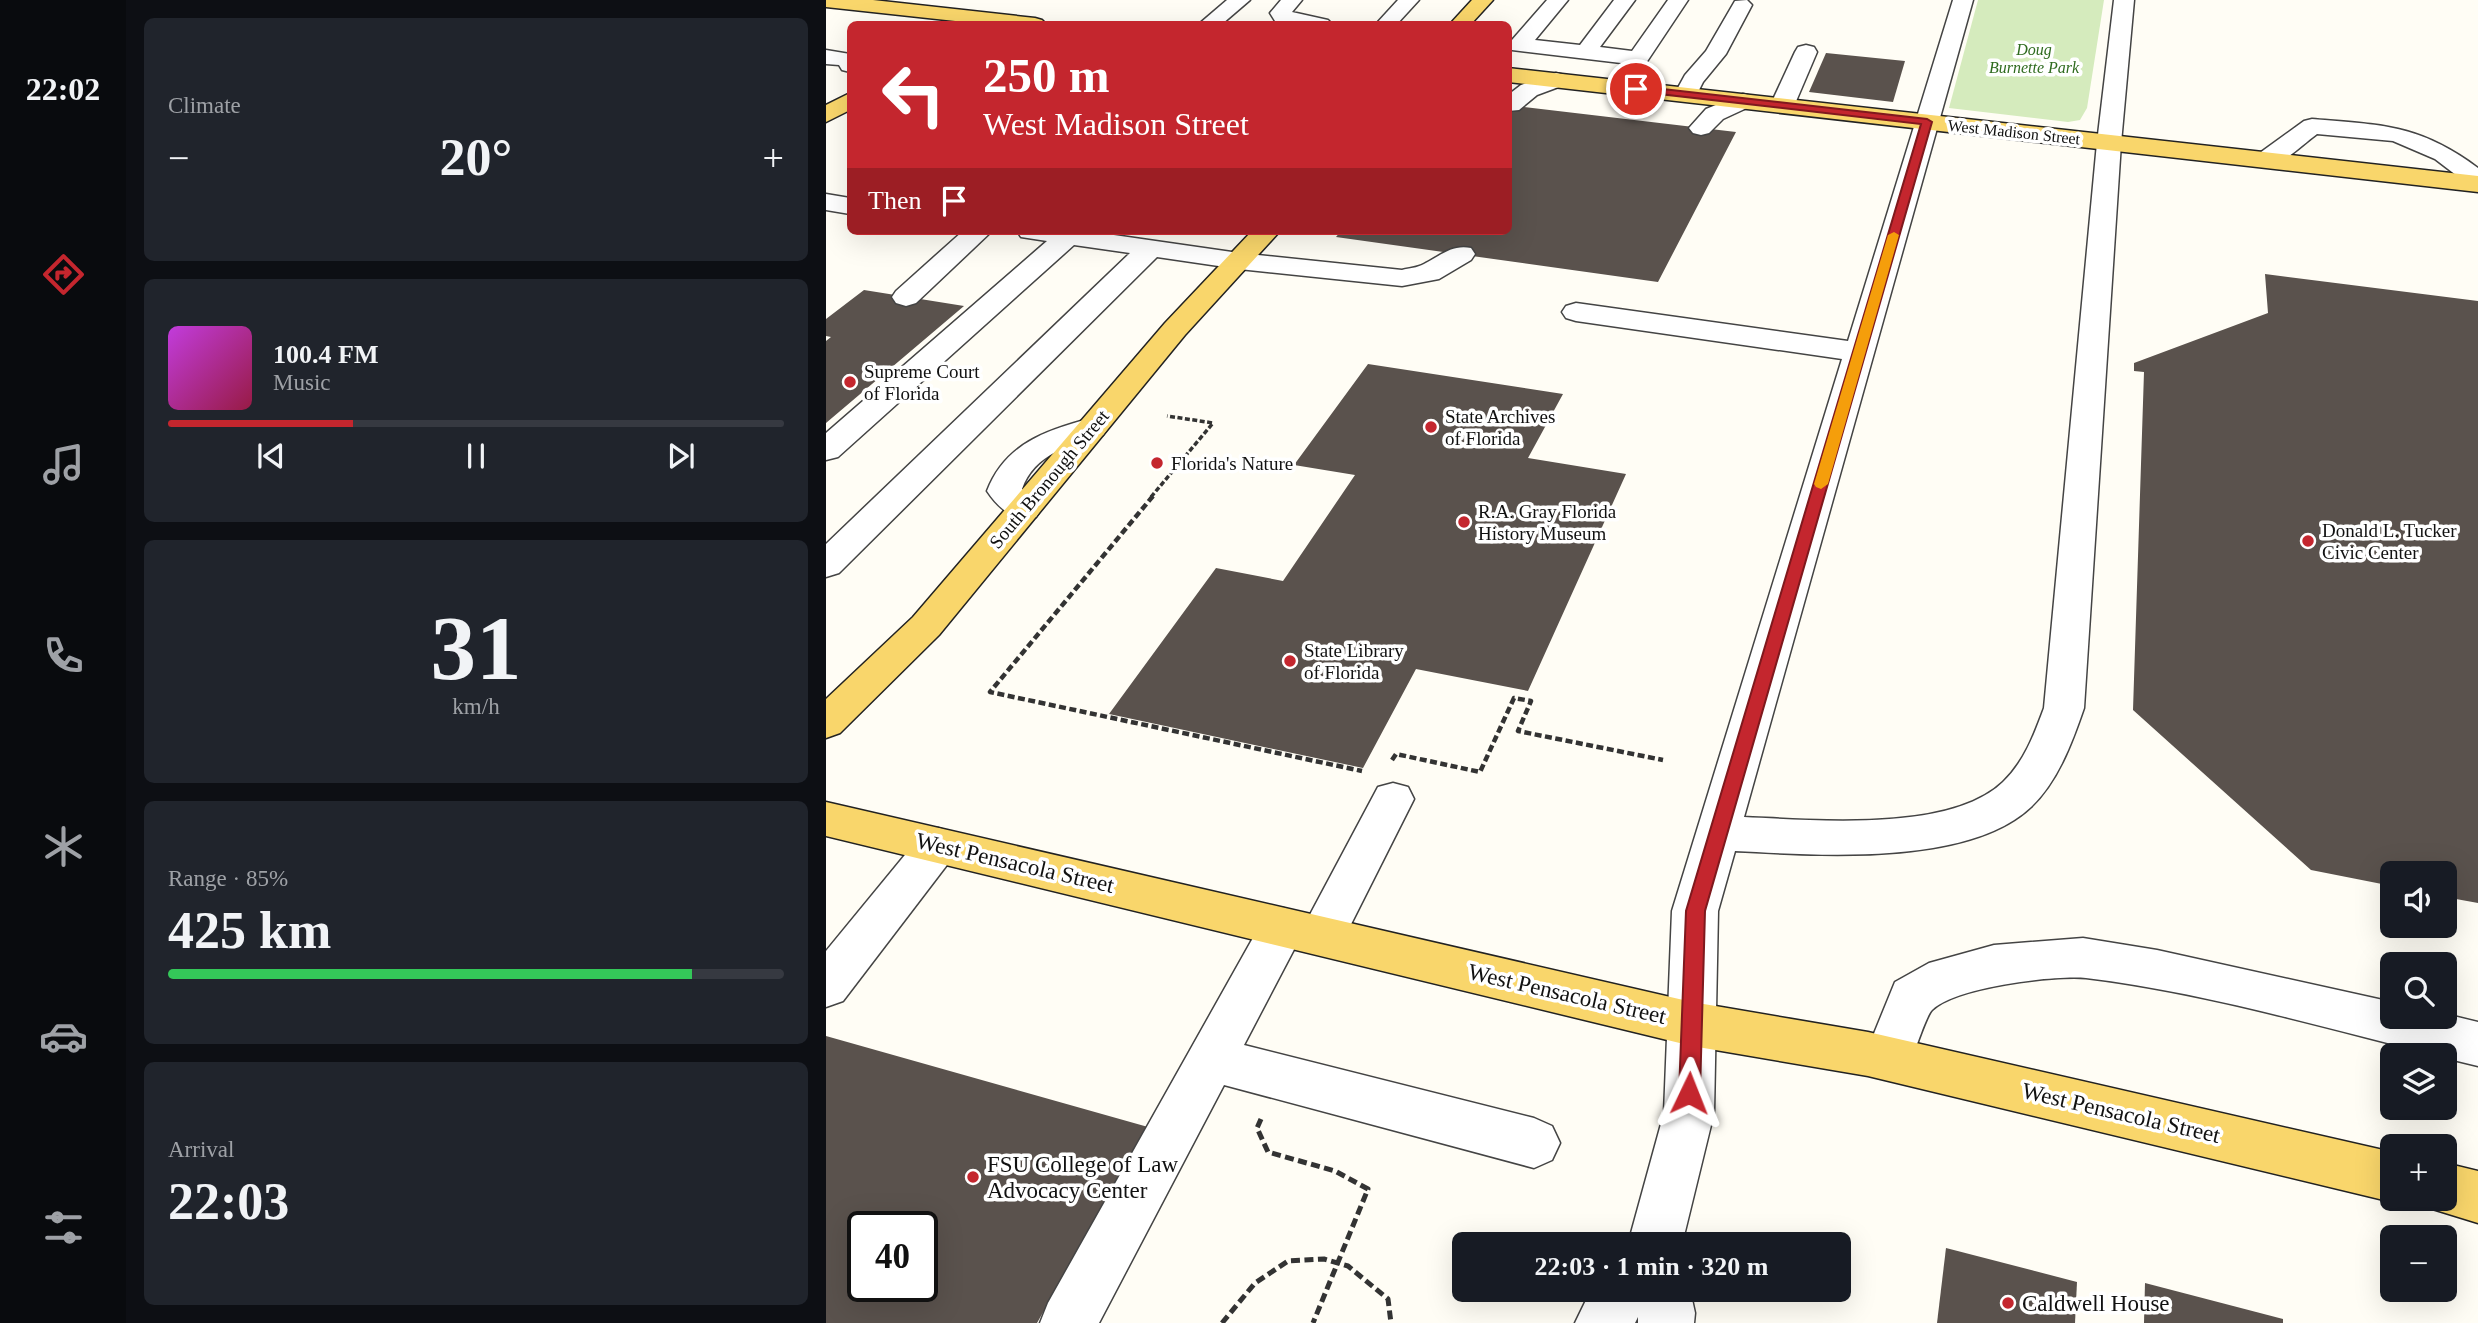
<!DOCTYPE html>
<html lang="en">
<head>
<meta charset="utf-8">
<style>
  body { margin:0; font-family:Georgia,serif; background:#20242c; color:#f1f3f6; height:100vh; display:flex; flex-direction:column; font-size:26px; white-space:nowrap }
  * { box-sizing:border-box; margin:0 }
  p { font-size:23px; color:#9ea1a6 }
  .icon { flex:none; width:38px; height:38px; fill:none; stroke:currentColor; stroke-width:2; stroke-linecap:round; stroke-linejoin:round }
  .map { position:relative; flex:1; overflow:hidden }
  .details { display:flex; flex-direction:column; gap:18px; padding:18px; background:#0d0f14; width:700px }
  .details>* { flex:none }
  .hud { position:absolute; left:21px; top:21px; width:665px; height:214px; border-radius:10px; box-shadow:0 7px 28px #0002; background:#c4262e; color:#fff; overflow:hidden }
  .controls { position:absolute; left:1554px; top:861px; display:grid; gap:14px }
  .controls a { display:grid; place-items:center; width:77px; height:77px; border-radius:10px; background:#171b24; box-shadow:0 7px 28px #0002; font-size:35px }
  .speed { position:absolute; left:21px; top:1211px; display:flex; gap:14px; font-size:35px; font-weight:700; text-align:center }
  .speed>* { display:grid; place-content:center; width:91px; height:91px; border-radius:50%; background:#171b24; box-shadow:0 7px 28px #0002; line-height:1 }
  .speed .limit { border:4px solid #111; border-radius:10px; background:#fff; color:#111 }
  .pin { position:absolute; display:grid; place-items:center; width:60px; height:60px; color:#fff; margin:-30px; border:4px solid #fff; border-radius:50%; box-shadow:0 2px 7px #0007 }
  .me { position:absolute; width:77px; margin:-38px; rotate:2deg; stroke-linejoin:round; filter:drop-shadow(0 0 5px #0008) }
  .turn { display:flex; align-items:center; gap:24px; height:147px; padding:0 21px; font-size:32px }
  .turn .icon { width:91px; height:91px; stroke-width:2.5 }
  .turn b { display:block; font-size:49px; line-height:60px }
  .then { display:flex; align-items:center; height:66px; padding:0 21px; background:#0003; gap:14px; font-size:26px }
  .big { font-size:52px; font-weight:600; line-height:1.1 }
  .details .widget { flex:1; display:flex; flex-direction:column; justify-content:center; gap:10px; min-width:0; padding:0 24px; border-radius:10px; background:#20242c }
  .details .dial { align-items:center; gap:0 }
  .dial b { font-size:91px; line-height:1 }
  .song { display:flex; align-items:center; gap:21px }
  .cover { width:84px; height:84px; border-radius:10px; background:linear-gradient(135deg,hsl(290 70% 55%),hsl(340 70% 35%)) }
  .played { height:7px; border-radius:4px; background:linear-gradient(90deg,#c4262e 30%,#363941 30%) }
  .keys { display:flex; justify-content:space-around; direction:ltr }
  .heat { display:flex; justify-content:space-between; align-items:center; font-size:38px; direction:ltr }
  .charge { height:10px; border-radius:5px; background:linear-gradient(90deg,#34c759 85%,#363941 0) }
  .trip { position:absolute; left:626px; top:1232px; width:399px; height:70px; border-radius:10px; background:#171b24; box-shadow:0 7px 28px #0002; font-weight:600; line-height:70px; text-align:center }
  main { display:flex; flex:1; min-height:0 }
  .tabs { display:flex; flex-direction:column; width:126px; justify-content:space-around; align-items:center; background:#090b0e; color:#9ea1a6 }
  .tabs .icon { width:49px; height:49px }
  .tabs .selected { color:#c4262e }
  .tabs b { font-size:32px; color:#f1f3f6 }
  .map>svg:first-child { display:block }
  .green { fill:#d5ebbd }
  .building { fill:#5a524d; fill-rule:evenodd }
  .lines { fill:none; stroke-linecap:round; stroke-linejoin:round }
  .minor-casing { stroke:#444; stroke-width:3 }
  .major-casing { stroke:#222; stroke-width:3 }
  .path-far2 { stroke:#333; stroke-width:3.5; stroke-dasharray:5 2.5; stroke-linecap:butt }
  .path-far1 { stroke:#333; stroke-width:4.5; stroke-dasharray:7 3.5; stroke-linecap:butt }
  .path { stroke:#333; stroke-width:5; stroke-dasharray:9 4.5; stroke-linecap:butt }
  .minor { fill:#fff; fill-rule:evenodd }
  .major { fill:#f9d66b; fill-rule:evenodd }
  .route { fill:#c4262e; stroke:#7f191e; stroke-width:2 }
  .slow { fill:#f59e0b }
  .poi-dot { fill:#c4262e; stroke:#fff; stroke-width:2.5 }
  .labels { text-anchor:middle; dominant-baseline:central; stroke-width:7; stroke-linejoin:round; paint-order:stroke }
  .far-park-label { font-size:16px; font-style:italic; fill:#2f6b1f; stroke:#fff }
  .far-street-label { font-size:16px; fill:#111; stroke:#fff }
  .poi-label { font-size:19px; fill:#111; stroke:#fff; text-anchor:start }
  .street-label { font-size:19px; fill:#111; stroke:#fff }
  .near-street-label { font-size:23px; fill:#111; stroke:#fff }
  .near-poi-label { font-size:23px; fill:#111; stroke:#fff; text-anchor:start }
</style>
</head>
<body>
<main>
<nav class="tabs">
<b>22:02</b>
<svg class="icon selected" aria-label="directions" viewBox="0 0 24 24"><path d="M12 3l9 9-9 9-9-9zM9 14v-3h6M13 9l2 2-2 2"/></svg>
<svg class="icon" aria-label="music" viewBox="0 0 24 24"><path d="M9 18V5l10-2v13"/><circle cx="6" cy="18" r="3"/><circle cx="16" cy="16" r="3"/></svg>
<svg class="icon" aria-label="phone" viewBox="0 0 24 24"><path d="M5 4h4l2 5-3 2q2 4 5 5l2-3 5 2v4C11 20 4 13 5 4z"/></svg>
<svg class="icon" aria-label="climate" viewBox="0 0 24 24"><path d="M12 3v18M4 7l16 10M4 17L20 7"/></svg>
<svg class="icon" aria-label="car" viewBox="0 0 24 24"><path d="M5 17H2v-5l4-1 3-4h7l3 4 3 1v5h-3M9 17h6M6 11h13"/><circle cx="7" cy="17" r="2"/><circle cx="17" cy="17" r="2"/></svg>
<svg class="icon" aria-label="filters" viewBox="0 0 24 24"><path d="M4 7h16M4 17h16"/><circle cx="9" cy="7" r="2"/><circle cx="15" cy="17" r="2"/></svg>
</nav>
<section class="details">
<div class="widget"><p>Climate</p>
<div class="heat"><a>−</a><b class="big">20°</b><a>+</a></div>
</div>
<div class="widget">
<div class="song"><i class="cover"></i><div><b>100.4 FM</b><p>Music</p></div></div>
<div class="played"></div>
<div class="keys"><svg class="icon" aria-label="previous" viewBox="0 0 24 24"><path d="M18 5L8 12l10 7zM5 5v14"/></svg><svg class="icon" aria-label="pause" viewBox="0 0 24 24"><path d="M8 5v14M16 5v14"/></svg><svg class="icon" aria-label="next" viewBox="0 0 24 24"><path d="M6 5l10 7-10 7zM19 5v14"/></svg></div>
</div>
<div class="widget dial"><b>31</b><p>km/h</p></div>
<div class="widget"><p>Range · 85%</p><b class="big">425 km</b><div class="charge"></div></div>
<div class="widget"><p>Arrival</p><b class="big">22:03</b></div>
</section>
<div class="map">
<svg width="1652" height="1323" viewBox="0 0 1652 1323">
  <rect width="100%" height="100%" fill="#fffdf5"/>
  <!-- green -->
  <path class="green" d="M1152,0H1278L1261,108L1254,120L1242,122L1123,108Z"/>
  <!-- building -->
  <g class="building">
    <path d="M1000,53L1079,61L1067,102L983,92Z"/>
    <path d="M682,105L910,132L832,282L510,237L515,231H682Z"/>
    <path d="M1439,274L1652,301V903L1619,897V873H1566V886L1485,870L1307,710L1318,372L1308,371V363L1442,313Z"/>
    <path d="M38,290L138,306L0,423V341L5,337L0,336V319Z"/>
    <path d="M542,364L737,394L702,458L800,474L702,691L590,669L537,768L283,714L390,568L457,581L529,475L468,465Z"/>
    <path d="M0,1036L322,1127L211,1323H0ZM37,1227H96V1286H37Z"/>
    <path d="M1120,1248L1251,1282L1249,1323H1111Z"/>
    <path d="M1319,1283L1457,1319V1323H1318Z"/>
  </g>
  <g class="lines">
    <!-- minor casing -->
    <g class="minor-casing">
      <g id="minor">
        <path d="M401,0H424L396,24H373Z"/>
        <path d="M455,0H476L466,12L502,20L506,24H463L449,21L444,13Z"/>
        <path d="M572,0H593L571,24H550Z"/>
        <path d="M721,0H742L709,40L754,45L788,0H809L774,47L806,51L842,0H862L820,63L812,65L686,50L683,45L686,40Z"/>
        <path d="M1127,0H1147L918,817C987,820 1124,833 1177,782C1198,762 1208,735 1218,708L1271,143L1288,0H1308L1295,143L1258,708C1246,743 1232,781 1205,807C1142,867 990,855 909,851L892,911L888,1113L856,1244H802L838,1113L846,911L1016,359L750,321L740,318L736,312L740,306L750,303L1022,341Z"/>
        <path d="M909,1L921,0L926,5L900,54L877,82L868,100H852L848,95L859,75L880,51Z"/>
        <path d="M980,45L988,47L991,52L968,106L964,111H948L944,106L969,52L972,47Z"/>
        <path d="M0,50L24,54V72L16,70L13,65L0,64Z"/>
        <path d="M730,73L738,75L741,80L738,85L711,95L693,110L682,111V95L695,85Z"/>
        <path d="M917,94L925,96L929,101L925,106L897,119L883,133L875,135L867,133L863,128L880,109Z"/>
        <path d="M1486,119C1556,125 1593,124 1652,168V188L1643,185L1609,159L1567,141L1491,134C1474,146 1453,171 1431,165L1428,160L1431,155L1478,121Z"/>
        <path d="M0,194L24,198V214L0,210Z"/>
        <path d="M137,231H166L90,303L80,306L70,303L66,297L70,291Z"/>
        <path d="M191,231H260L413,253L576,270C583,268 591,268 598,264C614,256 626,244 645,248L649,254L645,260L613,279L576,286L413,269L331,257L13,573L0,577V544L304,253L248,245L12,457L0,460V433L221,241L195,237Z"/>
        <path d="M266,418L277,421L282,428L277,435C245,444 208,454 196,489L215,509L210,517C188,522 173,509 161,491C179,444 220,430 266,418Z"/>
        <path d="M567,783L582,787L588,799L512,950L496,955L480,950L474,938L418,1045L708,1118L726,1126L734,1143L726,1160L708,1168L398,1085L273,1323H214L222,1303L441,913L457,908L473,913L479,924L552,787Z"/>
        <path d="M112,828L127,833L134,845L127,857L17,1001L0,1007V951L97,833Z"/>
        <path d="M1257,938L1331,950L1566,1002V1017H1619V1014L1652,1022V1066L1619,1058V1055H1609C1496,1027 1376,992 1260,978C1228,975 1129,987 1106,1010C1099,1017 1086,1061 1080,1074L1063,1080L1046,1074L1038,1058L1069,982L1103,963L1168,945Z"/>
        <path d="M765,1290H864L869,1313L868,1323H812V1317L809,1323H749Z"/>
      </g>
    </g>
    <!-- major casing -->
    <g class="major-casing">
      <g id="major">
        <path d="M0,0H47L209,18L216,20L220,24H157L0,7Z"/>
        <path d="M646,0H667L645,24H624Z"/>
        <path d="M682,68L1652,176V192L682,82Z"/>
        <path d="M24,93V110L0,122V105Z"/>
        <path d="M426,231H454L359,335L113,635L14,733L0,738V699L87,617L339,323Z"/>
        <path d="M0,802L866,1002L1042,1032L1566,1152V1199H1575L1566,1202L1042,1076L866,1046L0,836Z"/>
        <path d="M1619,1163L1652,1171V1223L1600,1207L1597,1199H1619Z"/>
      </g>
    </g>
    <!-- path-far2 -->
    <path class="path-far2" d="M325,497L387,423L341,416"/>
    <!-- path-far1 -->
    <g class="path-far1">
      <path d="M327,496L164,692L536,771"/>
      <path d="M566,760L570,754L654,772L688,698L705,701L692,731L837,760"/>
    </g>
    <!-- path -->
    <g class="path">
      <path d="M435,1119L431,1128L442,1152L509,1171L542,1189L487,1323"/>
      <path d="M396,1323L429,1283L462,1261L498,1259L522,1266L562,1299L565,1323"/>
    </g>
    <!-- minor -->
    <use href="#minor" class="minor"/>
    <!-- major -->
    <use href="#major" class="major"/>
  </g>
  <!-- route -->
  <path class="route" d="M810,86L1101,119L1106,122L879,911L874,1093L871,1100L863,1102L856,1100L853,1093L860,911L1095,124L807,91V87Z"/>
  <!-- slow -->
  <path class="slow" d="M1068,232L1073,235L1002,484L995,489L990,487L988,484L1062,235Z"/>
  <!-- markers -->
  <g class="poi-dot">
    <circle cx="24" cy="382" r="7"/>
    <circle cx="605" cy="427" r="7"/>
    <circle cx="331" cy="463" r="7"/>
    <circle cx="638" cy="522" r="7"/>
    <circle cx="1482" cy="541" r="7"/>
    <circle cx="464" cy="661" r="7"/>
    <circle cx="147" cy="1177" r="7"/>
    <circle cx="1182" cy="1303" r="7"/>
  </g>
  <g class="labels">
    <!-- far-park labels -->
    <g class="far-park-label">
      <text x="1208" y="49">Doug<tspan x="1208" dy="18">Burnette Park</tspan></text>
    </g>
    <!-- far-street labels -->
    <g class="far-street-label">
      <text transform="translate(1188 132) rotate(6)">West Madison Street</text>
    </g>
    <!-- poi labels -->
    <g class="poi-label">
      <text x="38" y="371">Supreme Court<tspan x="38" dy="22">of Florida</tspan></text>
      <text x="619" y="416">State Archives<tspan x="619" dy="22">of Florida</tspan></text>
      <text x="345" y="463">Florida's Nature</text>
      <text x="652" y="511">R.A. Gray Florida<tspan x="652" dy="22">History Museum</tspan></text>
      <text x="1496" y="530">Donald L. Tucker<tspan x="1496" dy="22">Civic Center</tspan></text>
      <text x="478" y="650">State Library<tspan x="478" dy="22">of Florida</tspan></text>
    </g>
    <!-- street labels -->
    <g class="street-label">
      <text transform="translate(223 479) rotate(-50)">South Bronough Street</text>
    </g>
    <!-- near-street labels -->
    <g class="near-street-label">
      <text transform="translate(189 863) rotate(13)">West Pensacola Street</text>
      <text transform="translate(741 994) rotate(13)">West Pensacola Street</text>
      <text transform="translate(1295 1113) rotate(13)">West Pensacola Street</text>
    </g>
    <!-- near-poi labels -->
    <g class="near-poi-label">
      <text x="161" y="1164">FSU College of Law<tspan x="161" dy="26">Advocacy Center</tspan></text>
      <text x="1196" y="1303">Caldwell House</text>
    </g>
  </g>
</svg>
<div class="controls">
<a><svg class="icon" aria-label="sound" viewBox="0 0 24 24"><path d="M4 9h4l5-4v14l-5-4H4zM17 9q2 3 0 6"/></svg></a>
<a><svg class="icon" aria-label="search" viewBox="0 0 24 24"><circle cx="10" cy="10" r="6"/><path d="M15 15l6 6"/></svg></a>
<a><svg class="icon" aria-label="layers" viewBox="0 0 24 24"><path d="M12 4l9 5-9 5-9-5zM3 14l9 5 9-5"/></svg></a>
<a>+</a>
<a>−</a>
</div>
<div class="speed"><div class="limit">40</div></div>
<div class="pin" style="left:810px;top:89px;background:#d93025"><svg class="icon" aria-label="arrive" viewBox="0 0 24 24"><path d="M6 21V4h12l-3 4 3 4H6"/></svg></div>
<svg class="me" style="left:863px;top:1093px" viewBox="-20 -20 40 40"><path d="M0-17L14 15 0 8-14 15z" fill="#c4262e" stroke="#fff" stroke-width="4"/></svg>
<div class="trip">22:03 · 1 min · 320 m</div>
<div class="hud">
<div class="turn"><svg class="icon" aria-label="left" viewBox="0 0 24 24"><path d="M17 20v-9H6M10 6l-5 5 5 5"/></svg><div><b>250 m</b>West Madison Street</div></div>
<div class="then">Then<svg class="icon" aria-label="arrive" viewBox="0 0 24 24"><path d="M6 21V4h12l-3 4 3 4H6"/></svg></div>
</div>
</div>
</main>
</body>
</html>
